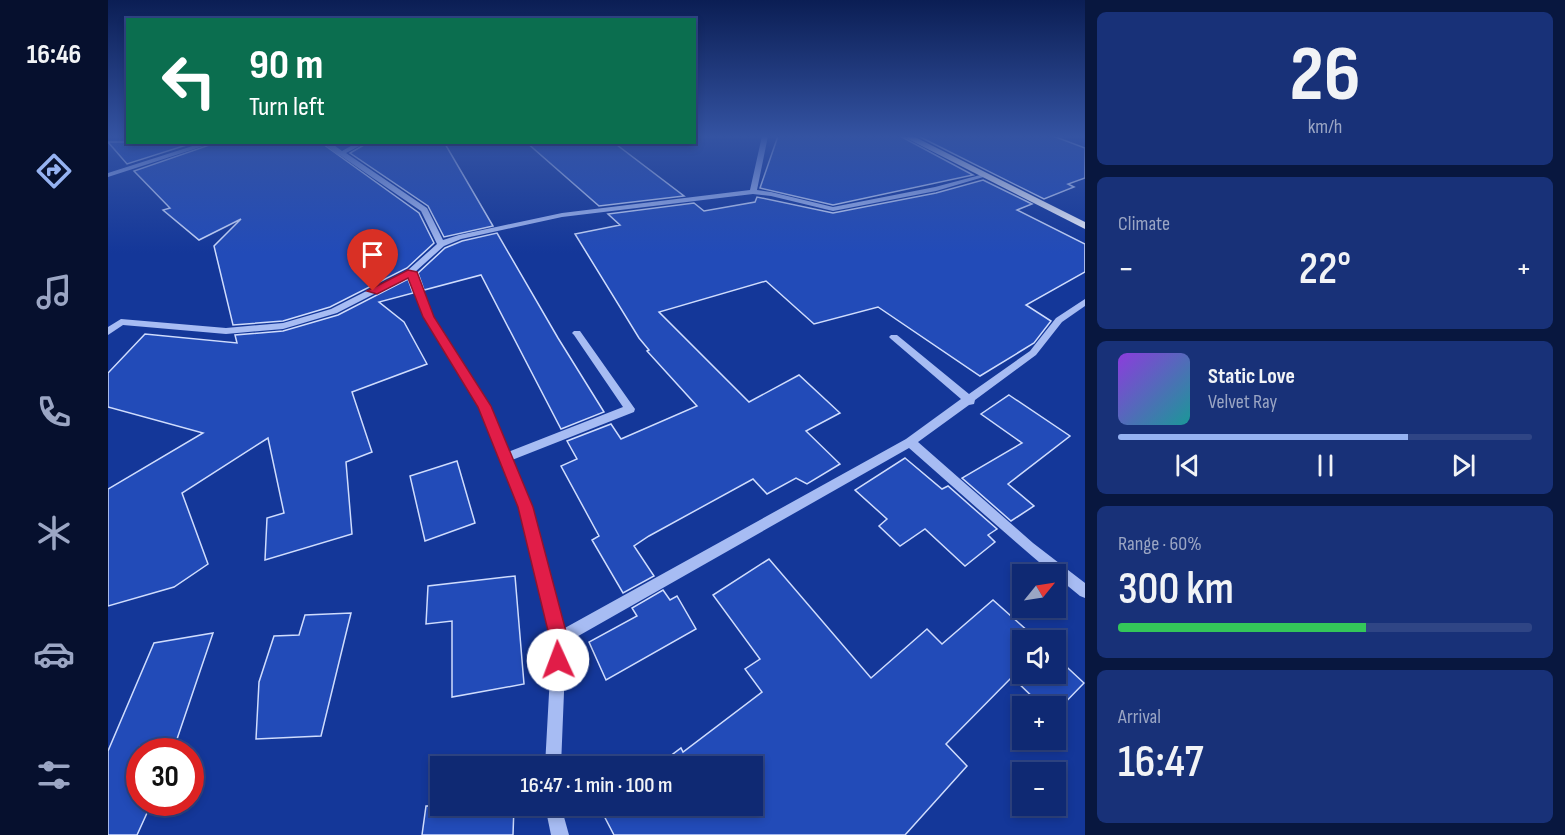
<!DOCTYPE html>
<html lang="en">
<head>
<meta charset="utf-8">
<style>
  body { margin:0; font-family:"Sofia Sans Condensed",sans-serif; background:#183178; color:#f1f3f6; height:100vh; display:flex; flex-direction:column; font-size:22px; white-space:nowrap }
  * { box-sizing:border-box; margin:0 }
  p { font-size:20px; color:#9ba6c4 }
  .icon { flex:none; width:33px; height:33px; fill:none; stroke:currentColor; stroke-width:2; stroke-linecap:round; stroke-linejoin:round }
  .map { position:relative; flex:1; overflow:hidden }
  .side { display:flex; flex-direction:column; gap:12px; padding:12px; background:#08173f; width:480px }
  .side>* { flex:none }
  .hud { position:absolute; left:18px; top:18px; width:570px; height:126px; border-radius:0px; box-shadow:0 3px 9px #0003,0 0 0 2px #2f4585; background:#0b6e4f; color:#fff; overflow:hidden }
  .needle { width:39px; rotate:60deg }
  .tools { position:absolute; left:904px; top:564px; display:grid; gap:12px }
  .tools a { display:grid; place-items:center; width:54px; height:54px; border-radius:0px; background:#0f2973; box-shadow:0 3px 9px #0003,0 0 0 2px #2f4585; font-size:30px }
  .speed { position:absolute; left:18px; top:738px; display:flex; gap:12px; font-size:30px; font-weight:700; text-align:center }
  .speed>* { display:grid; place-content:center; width:78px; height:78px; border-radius:50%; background:#0f2973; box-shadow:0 3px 9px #0003,0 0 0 2px #2f4585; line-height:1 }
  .speed .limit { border:9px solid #d22; background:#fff; color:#111 }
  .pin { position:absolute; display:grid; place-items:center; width:51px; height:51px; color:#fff; margin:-62px -26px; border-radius:50% 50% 50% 0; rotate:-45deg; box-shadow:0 0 6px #0007 }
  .pin .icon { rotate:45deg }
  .me { position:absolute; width:66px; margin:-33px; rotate:358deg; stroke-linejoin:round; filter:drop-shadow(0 0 4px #0008) }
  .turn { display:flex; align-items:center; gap:21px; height:126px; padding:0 24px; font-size:27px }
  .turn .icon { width:78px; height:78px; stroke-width:2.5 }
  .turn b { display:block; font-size:42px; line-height:51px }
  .big { font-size:45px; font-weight:600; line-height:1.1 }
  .side .card { flex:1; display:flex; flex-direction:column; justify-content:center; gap:9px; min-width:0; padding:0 21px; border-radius:9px; background:#183178 }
  .side .dial { align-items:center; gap:0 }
  .dial b { font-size:78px; line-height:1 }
  .song { display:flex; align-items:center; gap:18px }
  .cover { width:72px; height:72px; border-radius:9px; background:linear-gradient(135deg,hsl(270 70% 55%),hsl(180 70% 35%)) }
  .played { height:6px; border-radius:3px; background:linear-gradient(90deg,#95b2f1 70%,#2f4585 70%) }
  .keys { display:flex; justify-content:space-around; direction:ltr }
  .heat { display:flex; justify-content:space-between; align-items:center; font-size:33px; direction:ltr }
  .charge { height:9px; border-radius:4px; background:linear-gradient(90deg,#34c759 60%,#2f4585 0) }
  .trip { position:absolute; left:322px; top:756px; width:333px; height:60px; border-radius:0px; background:#0f2973; box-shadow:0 3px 9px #0003,0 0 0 2px #2f4585; font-weight:600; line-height:60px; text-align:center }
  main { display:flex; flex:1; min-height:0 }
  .dock { display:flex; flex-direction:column; width:108px; justify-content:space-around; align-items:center; background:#06102e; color:#9ba6c4 }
  .dock .icon { width:42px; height:42px }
  .dock .current { color:#95b2f1 }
  .dock b { font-size:27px; color:#f1f3f6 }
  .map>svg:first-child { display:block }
  .building { fill:#224bb8; stroke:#cfdcfd; stroke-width:1.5 }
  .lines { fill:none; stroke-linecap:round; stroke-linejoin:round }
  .minor { fill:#a7bcf3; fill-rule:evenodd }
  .major { fill:#f3f6ff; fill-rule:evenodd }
  .route { fill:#e11d48; stroke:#92132f; stroke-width:1.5 }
</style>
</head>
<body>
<main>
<nav class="dock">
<b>16:46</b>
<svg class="icon current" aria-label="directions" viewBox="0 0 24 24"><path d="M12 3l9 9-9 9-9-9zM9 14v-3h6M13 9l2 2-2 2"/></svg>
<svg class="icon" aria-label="music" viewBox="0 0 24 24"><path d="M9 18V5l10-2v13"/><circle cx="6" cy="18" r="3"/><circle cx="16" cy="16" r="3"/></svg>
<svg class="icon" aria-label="phone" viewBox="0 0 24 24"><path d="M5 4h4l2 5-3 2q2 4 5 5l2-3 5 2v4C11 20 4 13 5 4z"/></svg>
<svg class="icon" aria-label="climate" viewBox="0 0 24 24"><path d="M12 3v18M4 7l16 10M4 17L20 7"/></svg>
<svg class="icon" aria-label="car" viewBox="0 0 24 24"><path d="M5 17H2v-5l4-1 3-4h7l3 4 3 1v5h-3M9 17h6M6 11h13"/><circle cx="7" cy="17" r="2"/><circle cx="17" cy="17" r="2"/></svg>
<svg class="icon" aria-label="filters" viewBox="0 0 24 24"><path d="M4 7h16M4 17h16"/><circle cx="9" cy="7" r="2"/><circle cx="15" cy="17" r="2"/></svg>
</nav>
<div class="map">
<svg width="977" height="835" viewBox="0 0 977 835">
  <rect width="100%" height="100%" fill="#143799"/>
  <!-- building -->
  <g class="building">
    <path d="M670,136H792L865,175L725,205L652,188Z"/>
    <path d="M810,136H945L977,148V178L960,184L966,187L936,199Z"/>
    <path d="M0,142H88L19,164Z"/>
    <path d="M110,142H212L311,213L326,243L299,268L222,307L175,321L125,325L106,246L133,219L91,240L55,210L62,208L26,171Z"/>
    <path d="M261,142H336L385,226L336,237L320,206L242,153Z"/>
    <path d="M418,142H505L576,196L491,206Z"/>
    <path d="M875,180L924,204L909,210L977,244V272L918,305L943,321L926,343L872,376L770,307L706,324L658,281L551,312L641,402L691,375L732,413L698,431L732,464L699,484L688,478L659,494L645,479L541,536L526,546L546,576L515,593L484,540L491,536L453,466L469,459L459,441L503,424L513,439L589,406L539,351L541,350L531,338L467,234L512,225L500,214L586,203L596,211L647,202L649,197L725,213L828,193Z"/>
    <path d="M389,233L450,338L496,412L453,429L373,275L316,290L310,273L337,248L354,241Z"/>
    <path d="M300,279L305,293L271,302L296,322L319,364L244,392L264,452L238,462L244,534L157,560L159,518L176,513L160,438L74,493L100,564L66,587L0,606V489L95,433L0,407V373L37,334L129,343L127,335L175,331L230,315Z"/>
    <path d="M901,395L962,436L900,484L926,506L903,521L854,478L914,443L873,414Z"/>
    <path d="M797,458L834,489L840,486L889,529L880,535L887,542L857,566L817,529L792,546L771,526L779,519L747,490Z"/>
    <path d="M349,461L367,523L317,541L302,476Z"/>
    <path d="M661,559L763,678L819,629L834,644L885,600L930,640H915V674H948V657L976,683L948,712V706H934L904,677L838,744L859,766L797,835H506L493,810L499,806H645V766H549L573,748L575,752L654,692L637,669L652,659L605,595Z"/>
    <path d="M407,576L416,684L344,697V621L318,624L320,586Z"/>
    <path d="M555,590L562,600L569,596L588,629L498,680L481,642L529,616L524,608Z"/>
    <path d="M243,613L213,736L148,739L151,682L166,636L191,635L197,615Z"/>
    <path d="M105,633L68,742L32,746V802H44L29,835H0V751L46,643Z"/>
    <path d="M318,806H406L405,835H314Z"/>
  </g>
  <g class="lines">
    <!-- minor -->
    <g class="minor">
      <path d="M654,136H660L649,190L663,192L725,207L827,187L876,174L879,176L828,191L725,211L663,196L645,194L454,217L353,239L336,246L307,272L324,317L380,403L400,452L515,407L466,335L464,333L466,331H472L527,409L526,412L404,460L423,507L455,629L798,439L853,399L783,339L781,337L783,335H789L861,394L922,351L948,318L977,299V306L954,322L928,355L867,400L866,404L861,405L810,442L925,543L977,583V598L972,596C914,549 858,498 801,448L458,643L453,766H437L444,639L411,507L371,407L316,317L301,276L229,313L175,329L118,334L15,325L0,335V327L13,319L118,328L175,323L223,309L300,270L329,244L313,211L233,156L230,155L214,142H222L234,151L250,142H259L238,153L319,208L335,240L351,235L454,213L642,190Z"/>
      <path d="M97,142H108L0,177V173Z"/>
      <path d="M437,806H453L461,835H443Z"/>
    </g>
    <!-- major -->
    <path class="major" d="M794,136H805L977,222V229Z"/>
  </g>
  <!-- sky -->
  <linearGradient id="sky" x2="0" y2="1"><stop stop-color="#0b1e54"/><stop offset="0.54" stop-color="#3453a2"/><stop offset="1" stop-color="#3453a2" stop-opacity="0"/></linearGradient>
  <rect width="977" height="253" fill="url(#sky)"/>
  <!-- route -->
  <path class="route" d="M300,270L309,272L326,317L383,406L425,507L460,639L457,667L450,670L443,667L441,660L442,639L410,507L370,407L315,317L300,278L269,294L259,291Z"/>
</svg>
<div class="tools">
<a><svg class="needle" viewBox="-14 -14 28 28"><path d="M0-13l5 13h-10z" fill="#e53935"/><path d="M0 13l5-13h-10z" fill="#9ba6c4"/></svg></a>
<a><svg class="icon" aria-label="sound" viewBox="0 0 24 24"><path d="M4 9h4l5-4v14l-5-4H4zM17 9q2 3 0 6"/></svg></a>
<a>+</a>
<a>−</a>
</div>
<div class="speed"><div class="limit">30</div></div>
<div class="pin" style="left:265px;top:291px;background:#d93025"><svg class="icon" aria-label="arrive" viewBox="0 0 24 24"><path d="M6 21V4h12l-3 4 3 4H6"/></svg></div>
<svg class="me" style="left:450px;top:660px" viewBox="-20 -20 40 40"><circle r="19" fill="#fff"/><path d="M0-13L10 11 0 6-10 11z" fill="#e11d48"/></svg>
<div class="trip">16:47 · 1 min · 100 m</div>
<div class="hud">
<div class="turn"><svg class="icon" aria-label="left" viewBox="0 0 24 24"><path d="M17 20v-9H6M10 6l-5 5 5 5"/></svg><div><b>90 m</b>Turn left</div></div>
</div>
</div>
<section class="side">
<div class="card dial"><b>26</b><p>km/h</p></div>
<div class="card"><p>Climate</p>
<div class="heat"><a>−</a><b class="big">22°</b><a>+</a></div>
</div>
<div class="card">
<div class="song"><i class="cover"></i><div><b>Static Love</b><p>Velvet Ray</p></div></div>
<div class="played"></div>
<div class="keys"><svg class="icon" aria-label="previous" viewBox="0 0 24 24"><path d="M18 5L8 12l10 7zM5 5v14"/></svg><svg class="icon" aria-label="pause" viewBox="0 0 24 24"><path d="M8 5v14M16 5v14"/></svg><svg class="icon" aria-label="next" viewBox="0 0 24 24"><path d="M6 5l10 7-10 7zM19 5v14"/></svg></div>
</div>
<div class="card"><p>Range · 60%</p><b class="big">300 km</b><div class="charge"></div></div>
<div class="card"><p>Arrival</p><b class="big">16:47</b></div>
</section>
</main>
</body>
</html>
